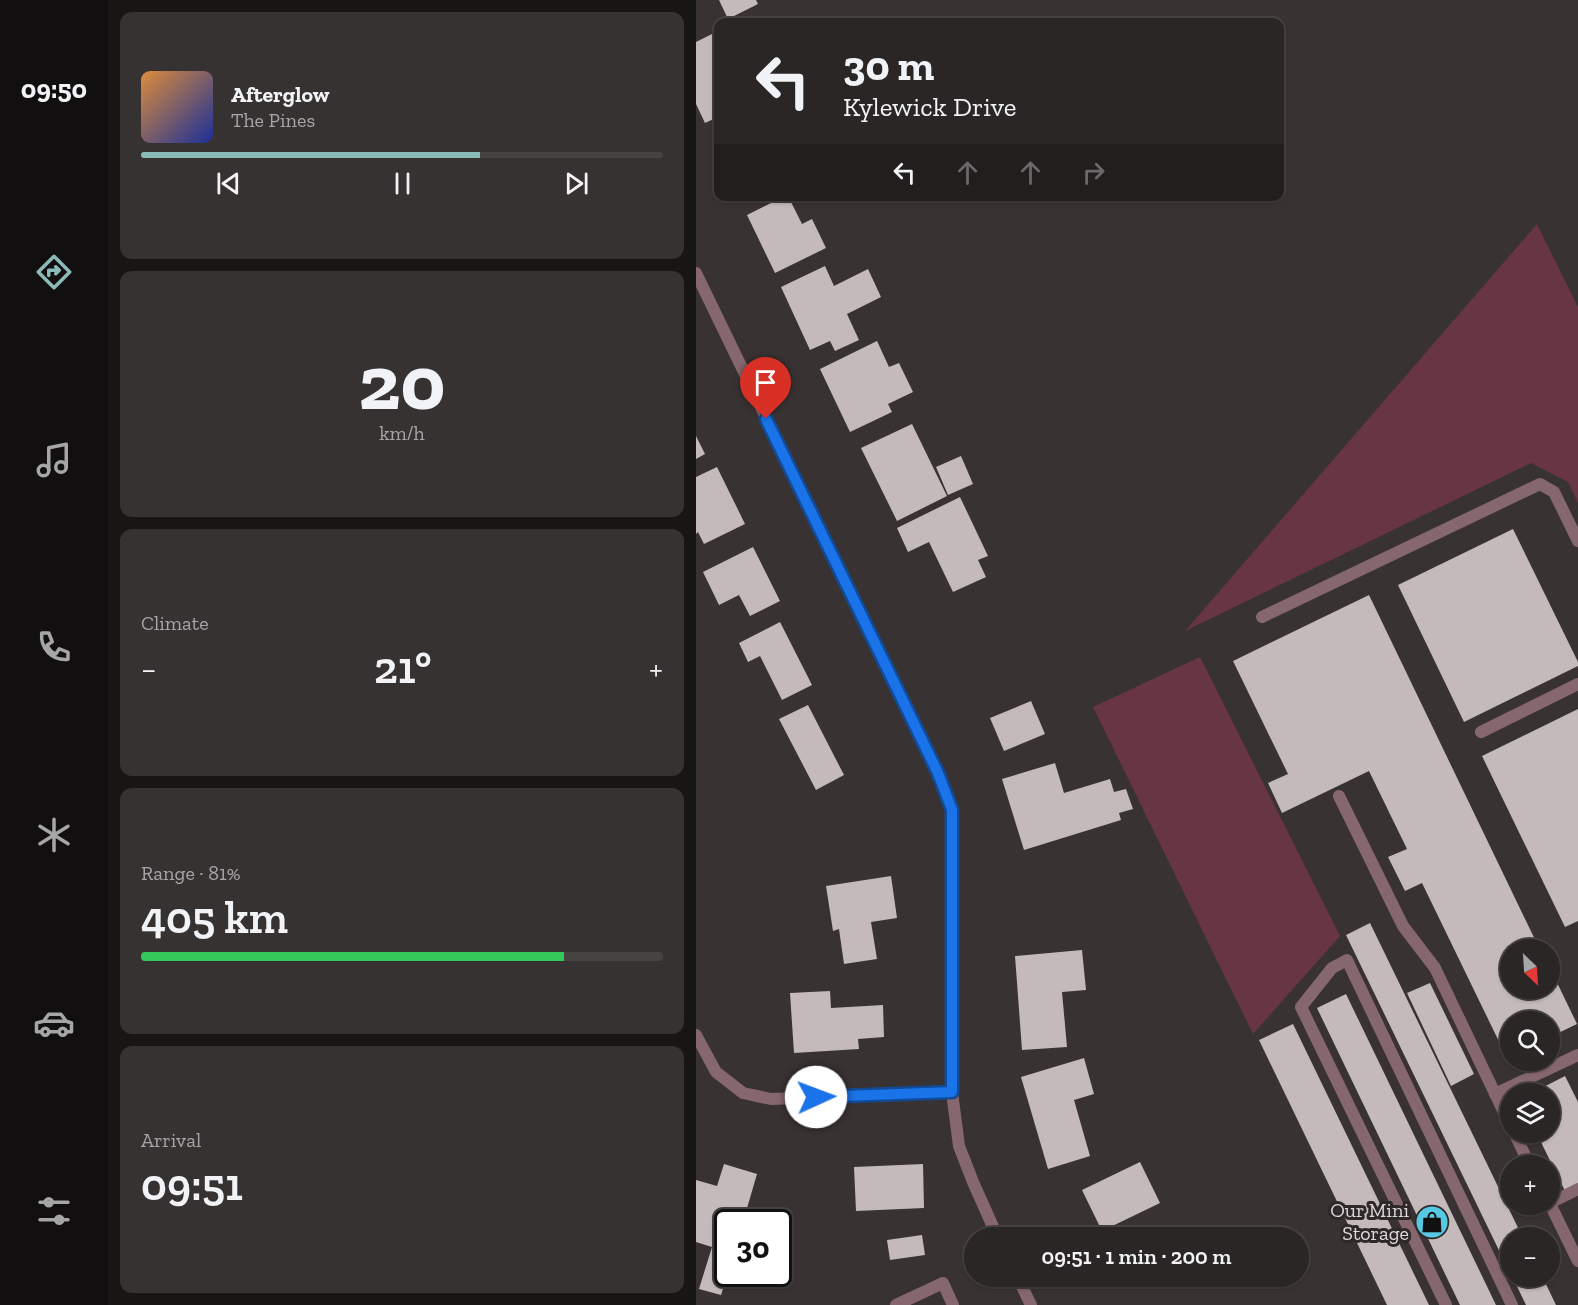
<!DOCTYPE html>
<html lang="en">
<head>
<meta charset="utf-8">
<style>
  body { margin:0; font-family:"Zilla Slab",serif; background:#373232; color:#f1f3f6; height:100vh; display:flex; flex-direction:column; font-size:22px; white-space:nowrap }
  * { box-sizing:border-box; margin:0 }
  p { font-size:20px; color:#a6a5a7 }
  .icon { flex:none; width:33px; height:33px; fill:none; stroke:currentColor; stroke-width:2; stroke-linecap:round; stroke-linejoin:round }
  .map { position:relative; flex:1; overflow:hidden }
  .side { display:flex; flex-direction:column; gap:12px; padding:12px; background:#181515; width:588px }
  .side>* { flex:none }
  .banner { position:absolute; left:18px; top:18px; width:570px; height:183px; border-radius:12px; box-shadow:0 2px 4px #0004,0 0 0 2px #474343; background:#2b2626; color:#f1f3f6; overflow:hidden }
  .needle { width:39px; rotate:155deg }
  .controls { position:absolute; left:804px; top:939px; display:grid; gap:12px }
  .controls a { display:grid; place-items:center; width:60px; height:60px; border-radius:50%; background:#2b2626; box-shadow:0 2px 4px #0004,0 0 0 2px #474343; font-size:30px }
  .speed { position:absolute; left:18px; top:1209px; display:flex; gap:12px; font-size:30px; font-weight:700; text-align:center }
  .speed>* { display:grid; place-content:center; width:78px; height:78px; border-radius:50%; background:#2b2626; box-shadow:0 2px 4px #0004,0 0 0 2px #474343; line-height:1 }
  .speed .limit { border:3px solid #111; border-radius:9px; background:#fff; color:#111 }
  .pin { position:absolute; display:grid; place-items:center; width:51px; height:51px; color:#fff; margin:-62px -26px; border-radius:50% 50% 50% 0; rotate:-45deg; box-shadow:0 0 6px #0007 }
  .pin .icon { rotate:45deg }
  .me { position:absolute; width:66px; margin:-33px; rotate:88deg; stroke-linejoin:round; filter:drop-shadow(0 0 4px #0008) }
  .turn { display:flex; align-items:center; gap:21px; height:126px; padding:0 30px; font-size:27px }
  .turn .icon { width:78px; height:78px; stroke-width:2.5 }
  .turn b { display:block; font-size:42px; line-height:51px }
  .lanes { display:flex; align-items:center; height:57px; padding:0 30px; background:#0003; justify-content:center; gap:30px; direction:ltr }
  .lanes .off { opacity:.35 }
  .big { font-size:45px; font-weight:600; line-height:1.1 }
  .side .tile { flex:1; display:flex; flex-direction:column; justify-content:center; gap:9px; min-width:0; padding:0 21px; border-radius:12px; background:#373232 }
  .side .dial { align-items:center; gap:0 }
  .dial b { font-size:78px; line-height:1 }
  .song { display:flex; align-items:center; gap:18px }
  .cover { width:72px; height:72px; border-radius:9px; background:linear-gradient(135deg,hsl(30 70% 55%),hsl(230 70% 35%)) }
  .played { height:6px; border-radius:3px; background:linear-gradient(90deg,#8bbbb9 65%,#474343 65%) }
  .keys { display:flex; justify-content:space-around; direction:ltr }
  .heat { display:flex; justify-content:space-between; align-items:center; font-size:33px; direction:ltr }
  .charge { height:9px; border-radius:4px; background:linear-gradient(90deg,#34c759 81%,#474343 0) }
  .trip { position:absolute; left:268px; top:1227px; width:345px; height:60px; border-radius:30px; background:#2b2626; box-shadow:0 2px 4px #0004,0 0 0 2px #474343; font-weight:600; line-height:60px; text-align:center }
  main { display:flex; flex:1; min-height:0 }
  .tabs { display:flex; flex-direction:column; width:108px; justify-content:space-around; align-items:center; background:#110f0f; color:#a6a5a7 }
  .tabs .icon { width:42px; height:42px }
  .tabs .selected { color:#8bbbb9 }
  .tabs b { font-size:27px; color:#f1f3f6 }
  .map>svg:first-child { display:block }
  .green { fill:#683542 }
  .building { fill:#c4babc }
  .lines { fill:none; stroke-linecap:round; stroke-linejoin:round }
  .service { stroke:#86676d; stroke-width:12 }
  .minor { stroke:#86676d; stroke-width:12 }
  .route-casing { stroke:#114b97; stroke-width:15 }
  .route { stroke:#1a73e8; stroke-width:10 }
  .labels { text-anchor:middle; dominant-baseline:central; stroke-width:6; stroke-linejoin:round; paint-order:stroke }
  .poi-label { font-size:20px; fill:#dfdadb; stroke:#2f2829; text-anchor:end }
</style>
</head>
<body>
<main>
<nav class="tabs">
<b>09:50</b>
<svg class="icon selected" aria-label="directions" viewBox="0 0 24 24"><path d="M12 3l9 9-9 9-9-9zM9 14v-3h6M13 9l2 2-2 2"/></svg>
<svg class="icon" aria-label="music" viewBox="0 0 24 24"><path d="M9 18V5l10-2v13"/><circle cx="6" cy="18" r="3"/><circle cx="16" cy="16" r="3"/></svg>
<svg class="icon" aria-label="phone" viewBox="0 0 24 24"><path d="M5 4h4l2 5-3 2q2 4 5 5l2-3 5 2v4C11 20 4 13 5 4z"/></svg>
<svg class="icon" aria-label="climate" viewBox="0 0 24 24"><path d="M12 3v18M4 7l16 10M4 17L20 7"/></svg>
<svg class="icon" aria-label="car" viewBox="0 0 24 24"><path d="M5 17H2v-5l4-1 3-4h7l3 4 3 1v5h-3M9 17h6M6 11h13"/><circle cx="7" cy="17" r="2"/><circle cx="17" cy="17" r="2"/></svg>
<svg class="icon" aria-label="filters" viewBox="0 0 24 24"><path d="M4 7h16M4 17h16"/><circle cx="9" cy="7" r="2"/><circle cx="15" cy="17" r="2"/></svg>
</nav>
<section class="side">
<div class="tile">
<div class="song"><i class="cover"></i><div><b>Afterglow</b><p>The Pines</p></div></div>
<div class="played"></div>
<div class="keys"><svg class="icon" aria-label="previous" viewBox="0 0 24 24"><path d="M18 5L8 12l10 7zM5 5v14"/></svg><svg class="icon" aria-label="pause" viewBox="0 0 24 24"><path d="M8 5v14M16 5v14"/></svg><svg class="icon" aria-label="next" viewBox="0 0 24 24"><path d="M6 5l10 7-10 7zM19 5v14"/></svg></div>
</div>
<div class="tile dial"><b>20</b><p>km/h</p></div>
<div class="tile"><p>Climate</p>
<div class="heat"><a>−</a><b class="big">21°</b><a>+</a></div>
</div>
<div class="tile"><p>Range · 81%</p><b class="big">405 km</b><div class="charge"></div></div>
<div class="tile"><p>Arrival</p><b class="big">09:51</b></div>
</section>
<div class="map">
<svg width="882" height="1305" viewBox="0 0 882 1305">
  <rect width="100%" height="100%" fill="#393233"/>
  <!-- green -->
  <g class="green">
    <path d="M841,224L882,307V503L872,482L835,463L489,631Z"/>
    <path d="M504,657L644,936L557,1034L397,707Z"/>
  </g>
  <!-- building -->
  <g class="building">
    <path d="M23,0H60L62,4L32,19Z"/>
    <path d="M18,33L22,42V117L9,123L0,104V42Z"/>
    <path d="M89,196H92L106,224L116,219L130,248L79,273L51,215Z"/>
    <path d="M129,266L138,286L172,269L185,297L151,314L163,340L139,351L134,341L114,350L85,287Z"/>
    <path d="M181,341L193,367L203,363L217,392L192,404L196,412L154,432L124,369Z"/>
    <path d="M216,424L251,496L201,521L165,448Z"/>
    <path d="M0,436L9,454L0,459Z"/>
    <path d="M265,456L277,484L252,495L240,467Z"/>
    <path d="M21,467L49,524L8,544L2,532L0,534V477Z"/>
    <path d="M264,497L292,556L282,560L290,577L257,592L233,542L212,552L201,528Z"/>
    <path d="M817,529L882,662V666L768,722L702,585Z"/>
    <path d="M57,547L84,601L54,616L43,595L23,605L7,572Z"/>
    <path d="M673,595L844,950H814V988H854V968L881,1024L854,1037V1022H814V1056L811,1058L726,883L709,891L692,857L711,849L673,771L586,813L572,783L592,774L537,661Z"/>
    <path d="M84,622L116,685L86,700L64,656L52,662L43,643Z"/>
    <path d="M335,701L349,734L308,751L294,718Z"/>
    <path d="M112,705L148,775L120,790L83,719Z"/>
    <path d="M882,709V921L869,927L786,756Z"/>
    <path d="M359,763L368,793L414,779L418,792L430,789L437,809L423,813L425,820L328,850L306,779Z"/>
    <path d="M195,876L201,918L175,922L181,959L148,964L143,929L137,931L130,886Z"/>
    <path d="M674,923L827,1238H814V1273L650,935Z"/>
    <path d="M386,950L390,990L366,992L371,1047L326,1050L319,956Z"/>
    <path d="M734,983L778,1074L755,1086L711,993Z"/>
    <path d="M134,991L135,1008L187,1005L188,1037L162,1039L163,1049L98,1053L94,993Z"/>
    <path d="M650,994L800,1305H764L621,1008Z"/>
    <path d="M597,1024L733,1305H691L563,1040Z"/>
    <path d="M388,1058L398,1094L378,1100L394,1156L352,1169L325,1077Z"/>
    <path d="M869,1076L882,1102V1185L869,1191L840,1132H854V1094H834Z"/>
    <path d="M444,1162L464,1203L406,1231L386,1190Z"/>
    <path d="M28,1164L61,1174L47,1222H32V1273L25,1295L3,1289L16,1247L0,1242V1180L21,1186Z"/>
    <path d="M227,1164L228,1208L160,1211L158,1167Z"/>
    <path d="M226,1235L229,1255L194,1260L191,1240Z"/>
    <path d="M816,1276H846L860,1305H830Z"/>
  </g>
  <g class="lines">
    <!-- service -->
    <g class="service">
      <path d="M566,617L844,484L858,492L882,541"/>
      <path d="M785,732L882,684"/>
      <path d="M643,796L707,926L739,968L814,1125"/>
      <path d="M799,1094L882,1055"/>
      <path d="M818,1132L834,1166"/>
      <path d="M854,1203L882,1189"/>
      <path d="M854,1204L882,1261"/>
      <path d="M200,1305L247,1283L257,1305"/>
      <path d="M750,1305L605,1007L636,968L651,960L816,1305"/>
    </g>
    <!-- minor -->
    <g class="minor">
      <path d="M0,273L242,773L256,810V1092L263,1146L277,1182L302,1238"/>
      <path d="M0,1035L20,1072L47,1093L75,1099L256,1092"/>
      <path d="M321,1276L335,1305"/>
    </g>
  </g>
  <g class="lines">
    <!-- route casing -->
    <g class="route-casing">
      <path id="route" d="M70,419L242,773L256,810V1092L120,1097"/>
    </g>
    <!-- route -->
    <use href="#route" class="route"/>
  </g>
  <!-- icons -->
  <defs>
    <g id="shop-disc" transform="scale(1.725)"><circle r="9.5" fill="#57c9e2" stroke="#2f2829"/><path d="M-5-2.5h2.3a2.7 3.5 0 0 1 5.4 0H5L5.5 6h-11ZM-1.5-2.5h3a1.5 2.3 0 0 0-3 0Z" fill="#111"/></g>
  </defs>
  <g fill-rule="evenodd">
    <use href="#shop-disc" x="736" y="1222"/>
  </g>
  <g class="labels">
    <!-- poi labels -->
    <g class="poi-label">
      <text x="713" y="1210">Our Mini<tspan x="713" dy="23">Storage</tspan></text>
    </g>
  </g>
</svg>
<div class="controls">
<a><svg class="needle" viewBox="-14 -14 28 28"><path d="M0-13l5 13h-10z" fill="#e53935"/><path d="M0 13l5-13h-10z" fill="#a6a5a7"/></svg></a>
<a><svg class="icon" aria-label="search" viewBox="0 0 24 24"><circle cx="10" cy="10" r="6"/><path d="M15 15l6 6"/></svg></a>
<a><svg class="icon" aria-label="layers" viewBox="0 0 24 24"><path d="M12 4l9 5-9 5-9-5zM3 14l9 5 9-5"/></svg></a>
<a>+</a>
<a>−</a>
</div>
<div class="speed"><div class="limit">30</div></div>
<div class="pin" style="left:70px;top:419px;background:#d93025"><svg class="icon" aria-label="arrive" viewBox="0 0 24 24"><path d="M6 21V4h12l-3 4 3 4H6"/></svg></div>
<svg class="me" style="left:120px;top:1097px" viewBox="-20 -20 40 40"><circle r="19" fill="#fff"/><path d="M0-13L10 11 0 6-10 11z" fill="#1a73e8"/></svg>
<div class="trip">09:51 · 1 min · 200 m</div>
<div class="banner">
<div class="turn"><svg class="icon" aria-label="left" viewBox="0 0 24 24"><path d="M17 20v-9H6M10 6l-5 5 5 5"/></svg><div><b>30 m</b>Kylewick Drive</div></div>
<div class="lanes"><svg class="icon" aria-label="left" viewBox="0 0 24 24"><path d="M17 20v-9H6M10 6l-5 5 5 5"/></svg><svg class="icon off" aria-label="ahead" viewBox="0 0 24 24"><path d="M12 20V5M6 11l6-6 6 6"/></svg><svg class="icon off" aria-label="ahead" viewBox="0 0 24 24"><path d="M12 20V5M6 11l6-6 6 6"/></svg><svg class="icon off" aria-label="right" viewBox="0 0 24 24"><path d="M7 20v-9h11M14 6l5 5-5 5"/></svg></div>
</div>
</div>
</main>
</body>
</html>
